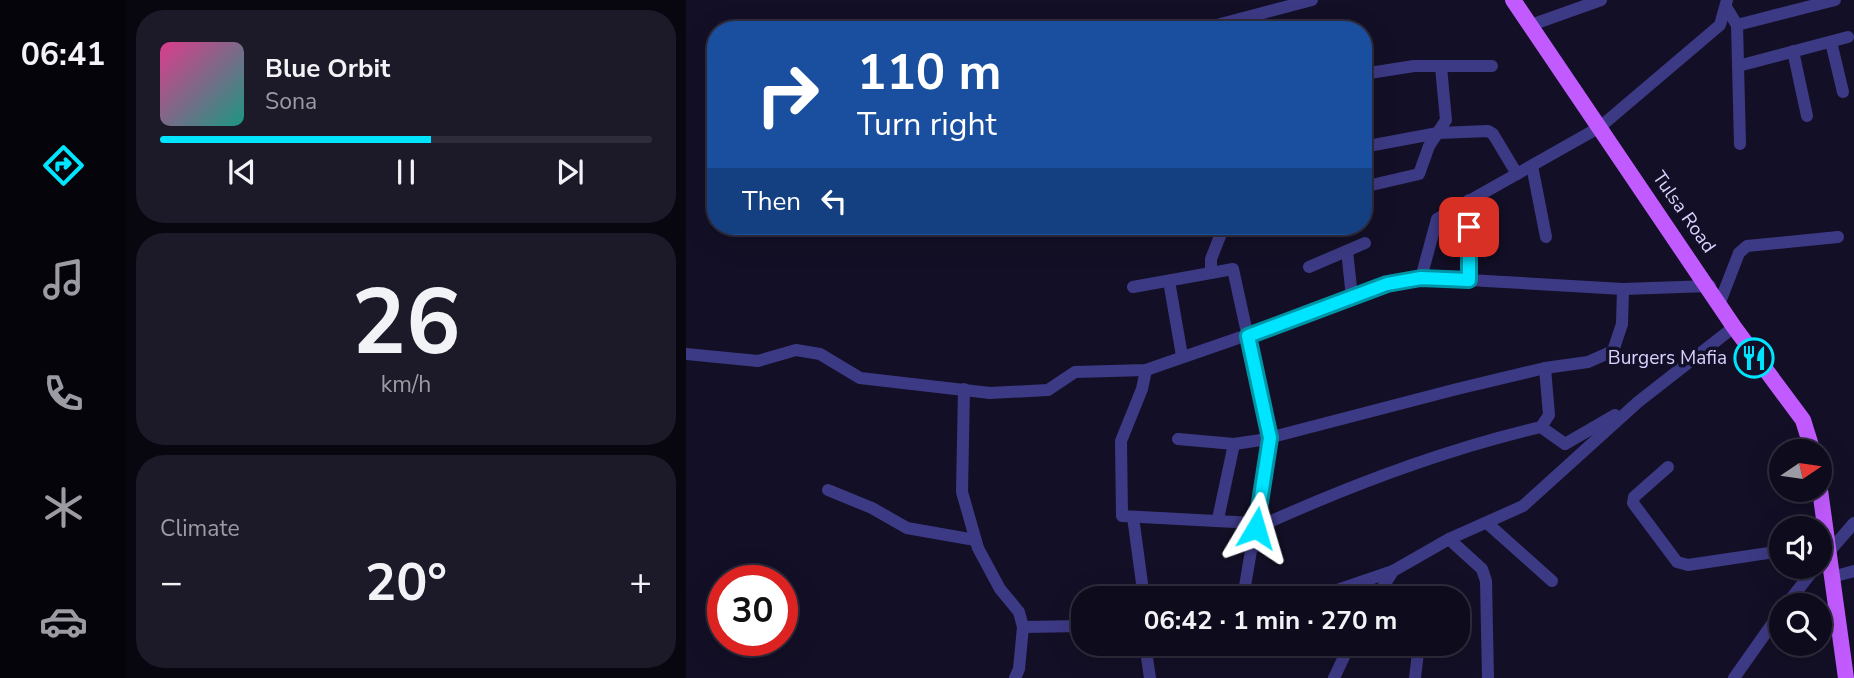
<!DOCTYPE html>
<html lang="en">
<head>
<meta charset="utf-8">
<style>
  body { margin:0; font-family:"Nunito Sans",sans-serif; background:#1c1929; color:#f1f3f6; height:100vh; display:flex; flex-direction:column; font-size:26px; white-space:nowrap }
  * { box-sizing:border-box; margin:0 }
  p { font-size:23px; color:#9b9ba3 }
  .icon { flex:none; width:38px; height:38px; fill:none; stroke:currentColor; stroke-width:2; stroke-linecap:round; stroke-linejoin:round }
  .map { position:relative; flex:1; overflow:hidden }
  .panel { display:flex; flex-direction:column; gap:10px; padding:10px; background:#08060f; width:560px }
  .panel>* { flex:none }
  .hud { position:absolute; left:21px; top:21px; width:665px; height:214px; border-radius:28px; box-shadow:0 7px 28px #0002,0 0 0 2px #2e2b3b; background:#1a4fa0; color:#fff; overflow:hidden }
  .needle { width:46px; rotate:77deg }
  .tools { position:absolute; left:1083px; top:439px; display:grid; gap:14px }
  .tools a { display:grid; place-items:center; width:63px; height:63px; border-radius:50%; background:#0e0b1c; box-shadow:0 7px 28px #0002,0 0 0 2px #2e2b3b; font-size:35px }
  .speed { position:absolute; left:21px; top:565px; display:flex; gap:14px; font-size:35px; font-weight:700; text-align:center }
  .speed>* { display:grid; place-content:center; width:91px; height:91px; border-radius:50%; background:#0e0b1c; box-shadow:0 7px 28px #0002,0 0 0 2px #2e2b3b; line-height:1 }
  .speed .limit { border:10px solid #d22; background:#fff; color:#111 }
  .pin { position:absolute; display:grid; place-items:center; width:60px; height:60px; color:#fff; margin:-30px; border-radius:14px; box-shadow:0 4px 10px #0006 }
  .me { position:absolute; width:77px; margin:-38px; rotate:7deg; stroke-linejoin:round; filter:drop-shadow(0 0 5px #0008) }
  .turn { display:flex; align-items:center; gap:24px; height:147px; padding:0 35px; font-size:32px }
  .turn .icon { width:91px; height:91px; stroke-width:2.5 }
  .turn b { display:block; font-size:49px; line-height:60px }
  .then { display:flex; align-items:center; height:66px; padding:0 35px; background:#0003; gap:14px; font-size:26px }
  .big { font-size:52px; font-weight:700; line-height:1.1 }
  .panel .widget { flex:1; display:flex; flex-direction:column; justify-content:center; gap:10px; min-width:0; padding:0 24px; border-radius:28px; background:#1c1929 }
  .panel .dial { align-items:center; gap:0 }
  .dial b { font-size:91px; line-height:1 }
  .song { display:flex; align-items:center; gap:21px }
  .cover { width:84px; height:84px; border-radius:10px; background:linear-gradient(135deg,hsl(330 70% 55%),hsl(170 70% 35%)) }
  .played { height:7px; border-radius:4px; background:linear-gradient(90deg,#00e5ff 55%,#2e2b3b 55%) }
  .keys { display:flex; justify-content:space-around; direction:ltr }
  .heat { display:flex; justify-content:space-between; align-items:center; font-size:38px; direction:ltr }
  .trip { position:absolute; left:385px; top:586px; width:399px; height:70px; border-radius:28px; background:#0e0b1c; box-shadow:0 7px 28px #0002,0 0 0 2px #2e2b3b; font-weight:700; line-height:70px; text-align:center }
  main { display:flex; flex:1; min-height:0 }
  .menu { display:flex; flex-direction:column; width:126px; justify-content:space-around; align-items:center; background:#06040b; color:#9b9ba3 }
  .menu .icon { width:49px; height:49px }
  .menu .active { color:#00e5ff }
  .menu b { font-size:32px; color:#f1f3f6 }
  .map>svg:first-child { display:block }
  .lines { fill:none; stroke-linecap:round; stroke-linejoin:round }
  .minor { stroke:#3d3a85; stroke-width:12 }
  .major { stroke:#c25bff; stroke-width:16 }
  .route-casing { stroke:#0095a6; stroke-width:18 }
  .route { stroke:#00e5ff; stroke-width:12 }
  .labels { text-anchor:middle; dominant-baseline:central; stroke-width:7; stroke-linejoin:round; paint-order:stroke }
  .street-label { font-size:19px; fill:#d9d4ff; stroke:#130f26 }
  .poi-label { font-size:19px; fill:#d9d4ff; stroke:#130f26; text-anchor:end }
</style>
</head>
<body>
<main>
<nav class="menu">
<b>06:41</b>
<svg class="icon active" aria-label="directions" viewBox="0 0 24 24"><path d="M12 3l9 9-9 9-9-9zM9 14v-3h6M13 9l2 2-2 2"/></svg>
<svg class="icon" aria-label="music" viewBox="0 0 24 24"><path d="M9 18V5l10-2v13"/><circle cx="6" cy="18" r="3"/><circle cx="16" cy="16" r="3"/></svg>
<svg class="icon" aria-label="phone" viewBox="0 0 24 24"><path d="M5 4h4l2 5-3 2q2 4 5 5l2-3 5 2v4C11 20 4 13 5 4z"/></svg>
<svg class="icon" aria-label="climate" viewBox="0 0 24 24"><path d="M12 3v18M4 7l16 10M4 17L20 7"/></svg>
<svg class="icon" aria-label="car" viewBox="0 0 24 24"><path d="M5 17H2v-5l4-1 3-4h7l3 4 3 1v5h-3M9 17h6M6 11h13"/><circle cx="7" cy="17" r="2"/><circle cx="17" cy="17" r="2"/></svg>
</nav>
<section class="panel">
<div class="widget">
<div class="song"><i class="cover"></i><div><b>Blue Orbit</b><p>Sona</p></div></div>
<div class="played"></div>
<div class="keys"><svg class="icon" aria-label="previous" viewBox="0 0 24 24"><path d="M18 5L8 12l10 7zM5 5v14"/></svg><svg class="icon" aria-label="pause" viewBox="0 0 24 24"><path d="M8 5v14M16 5v14"/></svg><svg class="icon" aria-label="next" viewBox="0 0 24 24"><path d="M6 5l10 7-10 7zM19 5v14"/></svg></div>
</div>
<div class="widget dial"><b>26</b><p>km/h</p></div>
<div class="widget"><p>Climate</p>
<div class="heat"><a>−</a><b class="big">20°</b><a>+</a></div>
</div>
</section>
<div class="map">
<svg width="1168" height="678" viewBox="0 0 1168 678">
  <rect width="100%" height="100%" fill="#130f26"/>
  <g class="lines">
    <!-- minor -->
    <g class="minor">
      <path d="M1040,7L1051,25L1054,144"/>
      <path d="M845,25L915,0"/>
      <path d="M1051,25L1149,0"/>
      <path d="M512,30L626,0"/>
      <path d="M1145,42L1157,92"/>
      <path d="M1107,51L1121,116"/>
      <path d="M1052,66L1162,37"/>
      <path d="M677,74L728,66H806"/>
      <path d="M677,147L752,133L802,131L807,134L831,174"/>
      <path d="M846,166L860,237"/>
      <path d="M677,187L733,174L743,146L760,120L755,67"/>
      <path d="M661,251L666,297"/>
      <path d="M623,267L679,243"/>
      <path d="M525,273V259L538,226"/>
      <path d="M735,278L751,219L914,127L1034,25L1041,0"/>
      <path d="M783,280V200"/>
      <path d="M483,281L496,356"/>
      <path d="M447,287L547,269L584,438L557,598"/>
      <path d="M1034,302L1053,253L1061,246L1152,237"/>
      <path d="M0,354L72,361L110,350L134,354L174,378L304,393L362,390L389,372L460,370L720,280H783L937,289L1024,286"/>
      <path d="M460,370L456,389L435,441L436,516L568,523"/>
      <path d="M278,389L276,492L292,548L314,589L333,612L337,627L333,669L329,678"/>
      <path d="M855,427L879,444L929,415"/>
      <path d="M492,439L548,444L575,440L771,389L859,368L902,362L927,351L936,324L937,289"/>
      <path d="M982,467L948,497L947,503L991,562L1002,565L1096,551"/>
      <path d="M142,490L186,508L221,528L289,540"/>
      <path d="M447,517L458,598"/>
      <path d="M532,519L548,444"/>
      <path d="M801,523L866,581"/>
      <path d="M570,528C662,486 756,450 855,427L863,415L859,368"/>
      <path d="M763,539L796,569L800,581L802,678"/>
      <path d="M1134,562L1168,523"/>
      <path d="M1146,577L1168,571"/>
      <path d="M628,598L707,571"/>
      <path d="M690,598L707,571L763,539L837,506L952,402L1048,327"/>
      <path d="M1099,606L1130,567"/>
      <path d="M337,627L397,626"/>
      <path d="M459,644L464,678"/>
      <path d="M648,678L664,644"/>
      <path d="M729,678L733,644"/>
      <path d="M1048,678L1096,610"/>
    </g>
    <!-- major -->
    <g class="major">
      <path d="M827,0L1048,327L1117,420L1127,452"/>
      <path d="M1134,490L1160,678"/>
    </g>
  </g>
  <g class="lines">
    <!-- route casing -->
    <g class="route-casing">
      <path id="route" d="M570,528L584,438L562,336L701,284L735,278L783,280V227"/>
    </g>
    <!-- route -->
    <use href="#route" class="route"/>
  </g>
  <!-- icons -->
  <defs>
    <g id="restaurant-ring" transform="scale(2.0125)"><circle r="9.5" fill="#130f26" stroke="#00e5ff" stroke-width="1.5"/><path d="M-5-6h1v4h1v-4h1v4h1v-4h1v5L-1.5 .5V6h-2V.5L-5-1ZM5-6V6H3V1.5H1.5Q1.5-4 5-6Z" fill="#00e5ff"/></g>
  </defs>
  <g fill-rule="evenodd">
    <use href="#restaurant-ring" x="1068" y="358"/>
  </g>
  <g class="labels">
    <!-- street labels -->
    <g class="street-label">
      <text transform="translate(998 212) rotate(55)">Tulsa Road</text>
    </g>
    <!-- poi labels -->
    <g class="poi-label">
      <text x="1041" y="358">Burgers Mafia</text>
    </g>
  </g>
</svg>
<div class="tools">
<a><svg class="needle" viewBox="-14 -14 28 28"><path d="M0-13l5 13h-10z" fill="#e53935"/><path d="M0 13l5-13h-10z" fill="#9b9ba3"/></svg></a>
<a><svg class="icon" aria-label="sound" viewBox="0 0 24 24"><path d="M4 9h4l5-4v14l-5-4H4zM17 9q2 3 0 6"/></svg></a>
<a><svg class="icon" aria-label="search" viewBox="0 0 24 24"><circle cx="10" cy="10" r="6"/><path d="M15 15l6 6"/></svg></a>
</div>
<div class="speed"><div class="limit">30</div></div>
<div class="pin" style="left:783px;top:227px;background:#d93025"><svg class="icon" aria-label="arrive" viewBox="0 0 24 24"><path d="M6 21V4h12l-3 4 3 4H6"/></svg></div>
<svg class="me" style="left:570px;top:528px" viewBox="-20 -20 40 40"><path d="M0-17L14 15 0 8-14 15z" fill="#00e5ff" stroke="#fff" stroke-width="4"/></svg>
<div class="trip">06:42 · 1 min · 270 m</div>
<div class="hud">
<div class="turn"><svg class="icon" aria-label="right" viewBox="0 0 24 24"><path d="M7 20v-9h11M14 6l5 5-5 5"/></svg><div><b>110 m</b>Turn right</div></div>
<div class="then">Then<svg class="icon" aria-label="left" viewBox="0 0 24 24"><path d="M17 20v-9H6M10 6l-5 5 5 5"/></svg></div>
</div>
</div>
</main>
</body>
</html>
